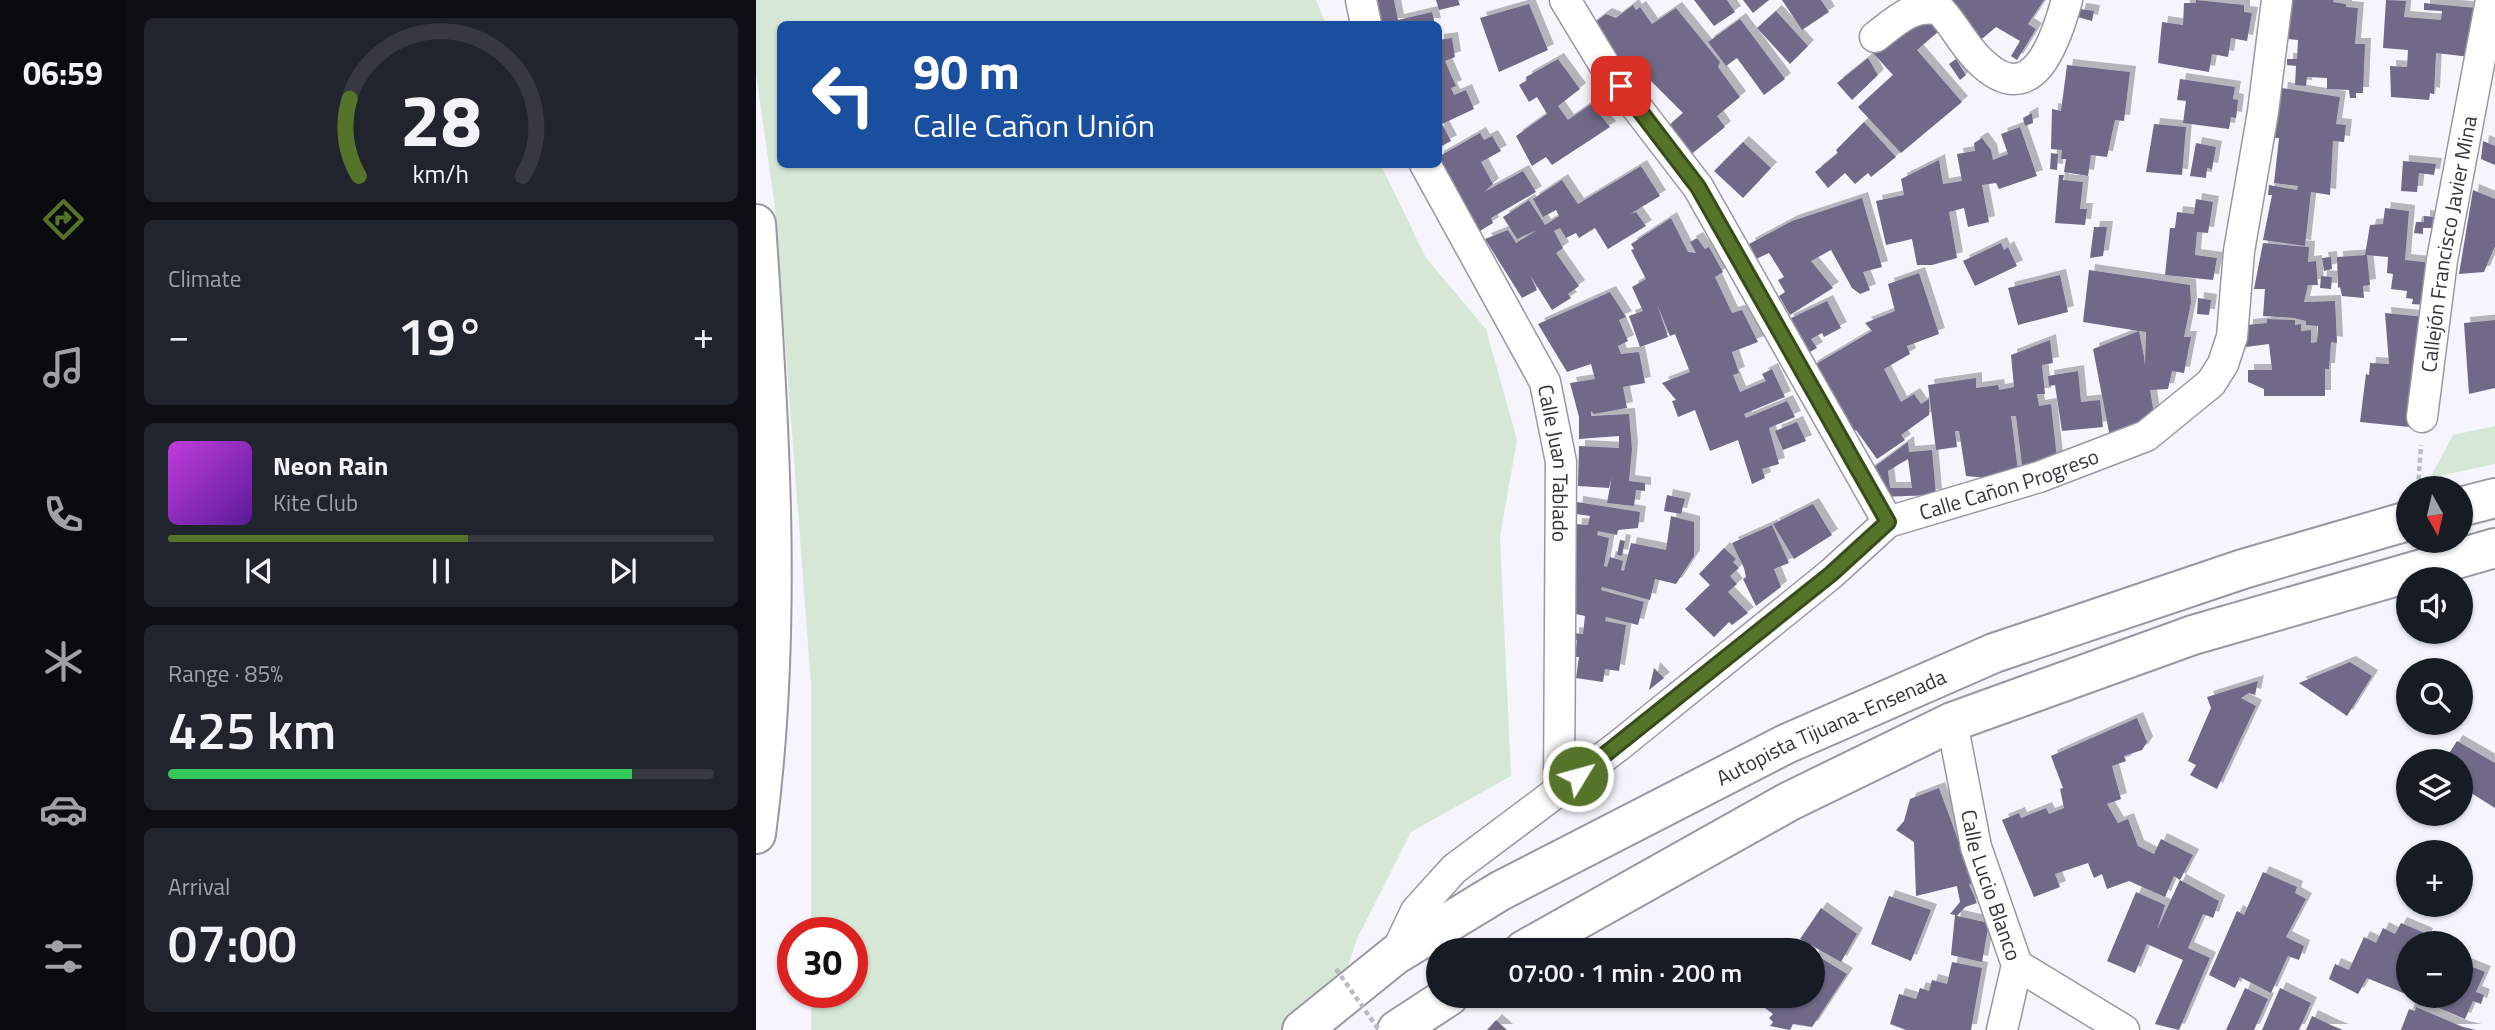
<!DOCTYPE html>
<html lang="en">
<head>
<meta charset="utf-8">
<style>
  body { margin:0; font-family:"Titillium Web",sans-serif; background:#20242c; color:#f1f3f6; height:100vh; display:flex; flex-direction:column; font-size:26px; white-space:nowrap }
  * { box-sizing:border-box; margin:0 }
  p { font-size:23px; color:#9ea1a6 }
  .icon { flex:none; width:38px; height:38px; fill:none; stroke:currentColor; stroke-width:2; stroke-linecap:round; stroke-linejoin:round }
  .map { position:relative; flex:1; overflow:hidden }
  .side { display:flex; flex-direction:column; gap:18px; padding:18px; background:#0d0f14; width:630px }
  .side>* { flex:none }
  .top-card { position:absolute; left:21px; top:21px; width:665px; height:147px; border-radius:10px; box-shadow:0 2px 5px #0004; background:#1a4fa0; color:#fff; overflow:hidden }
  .needle { width:46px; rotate:172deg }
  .fabs { position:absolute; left:1640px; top:476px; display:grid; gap:14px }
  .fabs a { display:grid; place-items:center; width:77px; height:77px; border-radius:50%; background:#171b24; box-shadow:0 2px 5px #0004; font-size:35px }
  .speed { position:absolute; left:21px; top:917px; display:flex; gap:14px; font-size:35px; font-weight:700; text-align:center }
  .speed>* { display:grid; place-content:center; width:91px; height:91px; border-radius:50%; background:#171b24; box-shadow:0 2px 5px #0004; line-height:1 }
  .speed .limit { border:10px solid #d22; background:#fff; color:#111 }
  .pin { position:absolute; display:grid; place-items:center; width:60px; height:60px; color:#fff; margin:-30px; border-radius:14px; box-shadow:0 4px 10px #0006 }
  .me { position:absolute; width:77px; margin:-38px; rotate:53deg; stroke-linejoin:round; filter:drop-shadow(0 0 5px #0008) }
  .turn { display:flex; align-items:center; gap:24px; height:147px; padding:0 21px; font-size:32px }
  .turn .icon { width:91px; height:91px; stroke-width:2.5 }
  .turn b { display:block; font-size:49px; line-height:60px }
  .big { font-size:52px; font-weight:600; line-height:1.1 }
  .side .tile { flex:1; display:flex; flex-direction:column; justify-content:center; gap:10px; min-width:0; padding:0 24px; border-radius:10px; background:#20242c }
  .side .dial { align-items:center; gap:0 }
  .dial svg { height:182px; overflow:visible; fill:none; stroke:#363941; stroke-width:7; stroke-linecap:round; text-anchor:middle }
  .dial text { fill:#f1f3f6; stroke:none }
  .song { display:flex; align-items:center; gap:21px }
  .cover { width:84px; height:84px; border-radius:10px; background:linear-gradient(135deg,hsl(290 70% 55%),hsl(270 70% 35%)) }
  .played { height:7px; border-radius:4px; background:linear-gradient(90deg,#55742a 55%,#363941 55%) }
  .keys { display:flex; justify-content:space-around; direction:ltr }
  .heat { display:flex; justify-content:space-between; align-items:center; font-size:38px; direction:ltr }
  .charge { height:10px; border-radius:5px; background:linear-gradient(90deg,#34c759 85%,#363941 0) }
  .trip { position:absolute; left:670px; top:938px; width:399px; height:70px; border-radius:35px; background:#171b24; box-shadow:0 2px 5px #0004; font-weight:600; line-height:70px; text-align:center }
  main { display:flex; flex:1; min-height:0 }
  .dock { display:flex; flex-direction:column; width:126px; justify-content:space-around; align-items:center; background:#090b0e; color:#9ea1a6 }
  .dock .icon { width:49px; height:49px }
  .dock .selected { color:#55742a }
  .dock b { font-size:32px; color:#f1f3f6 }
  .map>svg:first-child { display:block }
  .green { fill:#d6e8d5 }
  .building { fill:#6f6a88; fill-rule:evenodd; filter:url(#shadow) }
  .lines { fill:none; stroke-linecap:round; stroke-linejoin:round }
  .street-casing { stroke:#9997a4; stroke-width:33 }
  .secondary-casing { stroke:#9997a4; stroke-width:42 }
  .primary-casing { stroke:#9997a4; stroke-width:42 }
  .path { stroke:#bbbac1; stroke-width:4.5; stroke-dasharray:5 3.5; stroke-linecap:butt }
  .street { stroke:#fff; stroke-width:30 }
  .secondary { stroke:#fff; stroke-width:38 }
  .primary { stroke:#fff; stroke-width:38 }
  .path-bridge { stroke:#bbbac1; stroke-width:4.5; stroke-dasharray:5 3.5; stroke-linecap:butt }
  .route-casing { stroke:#374b1b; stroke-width:18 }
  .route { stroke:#55742a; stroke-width:12 }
  .labels { text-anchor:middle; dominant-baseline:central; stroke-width:7; stroke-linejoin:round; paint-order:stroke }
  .street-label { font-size:21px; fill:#353439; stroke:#fff }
</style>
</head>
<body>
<main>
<nav class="dock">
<b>06:59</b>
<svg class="icon selected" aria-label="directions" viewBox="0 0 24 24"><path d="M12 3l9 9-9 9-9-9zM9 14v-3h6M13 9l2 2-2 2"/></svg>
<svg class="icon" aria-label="music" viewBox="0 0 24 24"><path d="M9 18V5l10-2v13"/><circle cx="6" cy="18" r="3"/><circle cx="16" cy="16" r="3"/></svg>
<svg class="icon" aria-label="phone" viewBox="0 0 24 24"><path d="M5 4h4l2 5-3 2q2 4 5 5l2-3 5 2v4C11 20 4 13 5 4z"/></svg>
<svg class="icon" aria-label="climate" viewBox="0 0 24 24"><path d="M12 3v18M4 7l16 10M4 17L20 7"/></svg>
<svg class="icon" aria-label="car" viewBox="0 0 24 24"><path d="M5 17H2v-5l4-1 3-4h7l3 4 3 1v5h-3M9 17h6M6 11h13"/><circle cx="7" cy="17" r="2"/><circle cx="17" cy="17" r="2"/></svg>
<svg class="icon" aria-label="filters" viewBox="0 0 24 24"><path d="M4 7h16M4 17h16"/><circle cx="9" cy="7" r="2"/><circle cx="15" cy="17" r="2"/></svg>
</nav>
<section class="side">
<div class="tile dial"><svg viewBox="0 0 100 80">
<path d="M14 69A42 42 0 1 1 86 69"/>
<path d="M14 69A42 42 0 0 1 10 35" stroke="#55742a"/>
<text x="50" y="56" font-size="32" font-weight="700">28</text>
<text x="50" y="72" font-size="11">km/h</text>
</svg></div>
<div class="tile"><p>Climate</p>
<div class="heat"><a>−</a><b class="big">19°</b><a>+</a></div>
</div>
<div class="tile">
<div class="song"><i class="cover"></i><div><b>Neon Rain</b><p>Kite Club</p></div></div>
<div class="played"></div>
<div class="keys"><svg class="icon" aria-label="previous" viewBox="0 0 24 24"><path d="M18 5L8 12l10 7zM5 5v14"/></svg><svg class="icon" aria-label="pause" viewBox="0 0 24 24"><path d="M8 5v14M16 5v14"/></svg><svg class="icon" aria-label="next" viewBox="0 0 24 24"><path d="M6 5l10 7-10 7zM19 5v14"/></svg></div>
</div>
<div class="tile"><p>Range · 85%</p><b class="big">425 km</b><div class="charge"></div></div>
<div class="tile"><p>Arrival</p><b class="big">07:00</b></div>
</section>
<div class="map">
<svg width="1739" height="1030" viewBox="0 0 1739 1030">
  <defs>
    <filter id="shadow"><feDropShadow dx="6" dy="-6" stdDeviation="0" flood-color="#0004"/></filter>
  </defs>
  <rect width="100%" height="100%" fill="#f6f5fd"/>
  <!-- green -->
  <g class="green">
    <path d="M0,0H560L570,24H24V164L625,165L670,258L730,329L761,440L744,537L755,776L655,832L601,939L571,1030H55V992H96V933H55V684L19,208L0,74Z"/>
    <path d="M1739,426V464L1674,478L1697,435Z"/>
  </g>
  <!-- building -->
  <g class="building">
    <path d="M612,0H638L642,20L676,12L679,24H622Z"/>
    <path d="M680,0H702L704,5L683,10Z"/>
    <path d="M938,0H971L979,12L958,26Z"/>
    <path d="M987,0H1013L997,13Z"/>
    <path d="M1026,0H1065L1073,12L1046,30Z"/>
    <path d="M1192,0H1288L1272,24L1280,29L1261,60L1255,56L1264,41L1240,27L1221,43Z"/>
    <path d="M1440,0L1488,5V12L1496,13L1491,41L1475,38L1472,57L1456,54L1453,72L1402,63L1406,22L1427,25L1428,3H1440Z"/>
    <path d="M1537,0H1578L1577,2L1590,4V7L1602,8L1599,44H1609L1607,93H1600V98H1594L1593,90L1571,89V78L1551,77L1550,86L1539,85L1540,66L1531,65V59H1541L1542,40L1532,39Z"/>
    <path d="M1630,0L1650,1L1648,17L1685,20L1686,11L1668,10V3L1720,8L1714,57L1680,53L1678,94L1674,93L1673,100L1635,97L1634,66L1651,67L1652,50L1627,48Z"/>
    <path d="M773,4L792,50L743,72L724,18Z"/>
    <path d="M877,5L880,10L884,7L896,24L920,8L964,62L962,67L984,97L961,116L969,127L933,156L910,128L927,113L884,70L872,79L834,26L850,14L860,18Z"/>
    <path d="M1324,9L1338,11L1336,21L1322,17Z"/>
    <path d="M1020,11L1052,46L1034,64L1001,28Z"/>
    <path d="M1168,11L1182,32L1161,50L1206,102L1145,153L1102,107L1137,75L1117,53Z"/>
    <path d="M984,19L1029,79L1008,95L981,58L970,66L952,42Z"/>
    <path d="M696,38L699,57L689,61L700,86L695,88L698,95L710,90L718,109L686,124L695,141L682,148V40Z"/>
    <path d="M1112,58L1122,75L1096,100L1081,83Z"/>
    <path d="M802,59L824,89L802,106L812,120L835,104L854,127L796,165L790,157L776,166L760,136L791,114L781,97L773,102L763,85L771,80L770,77Z"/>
    <path d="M1200,59L1210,75L1204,80L1193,64Z"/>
    <path d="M1311,65L1374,72L1368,121L1359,120L1351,157L1335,155L1332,176L1308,172L1310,159H1305L1306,150L1295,149L1296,109L1305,111Z"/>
    <path d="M1424,79L1479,87L1477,99L1482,100L1480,118L1475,117L1473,129L1427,123L1430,101L1421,100Z"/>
    <path d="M1526,88L1584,97L1580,124L1590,125L1588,142L1577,141L1574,195L1555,192L1549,246L1507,240L1516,195H1512L1513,185L1541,190L1542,186L1518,183L1523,138H1519Z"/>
    <path d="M1276,113L1277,123L1269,126L1267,118Z"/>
    <path d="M1108,122L1140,157L1115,177L1112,173L1099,184L1089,173L1072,188L1059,172L1082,153L1080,150Z"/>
    <path d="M1398,124L1430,127L1426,175L1390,172Z"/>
    <path d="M1264,127L1281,176L1243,189L1240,183L1226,185L1233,222L1212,227L1208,208L1193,212L1201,258L1176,265H1161L1156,239L1130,245L1120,201L1148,195L1145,179L1183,160L1187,184L1206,181L1201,154L1219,151L1218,143L1226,138L1235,150L1237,160L1252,154L1245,134Z"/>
    <path d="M724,133L728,140L736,136L745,151L725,162L737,184L728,192L767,171L780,192L735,218L737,223L724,231L681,164L682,157Z"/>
    <path d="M1727,141L1739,146V165L1725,159Z"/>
    <path d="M987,142L1015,168L987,198L958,171Z"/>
    <path d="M1440,143L1460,147L1456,169L1451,168L1450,178L1434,176Z"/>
    <path d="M1295,153L1302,154L1301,170L1294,169Z"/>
    <path d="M1647,161L1680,164L1678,175L1663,173L1661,192L1645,191Z"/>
    <path d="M885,166L904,196L874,214L880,212L890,226L852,249L839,228L823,238L820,233L810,238L804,228L798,231L807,248L800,253L823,286L812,294L815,298L796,310L774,275L781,290L766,298L729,239L752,230L760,243L781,230L761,239L747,217L773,200L789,225L803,216L800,210L787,217L777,199L806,180L822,204Z"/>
    <path d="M1303,175H1308L1307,180L1327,182L1324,209H1331L1329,225L1299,223Z"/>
    <path d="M1717,190L1739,199V246L1728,272L1703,274Z"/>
    <path d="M1106,198L1126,267L1107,272L1114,290L1104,294L1096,288L1075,250L1055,261L1077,288L1034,315L1023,296L1029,292L1022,280L1028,277L1013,253L1000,259L993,244L1036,221Z"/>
    <path d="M1440,199L1457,202L1452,233L1441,232L1439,255L1461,258L1457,280L1409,275L1414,228H1419L1421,212L1438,214Z"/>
    <path d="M1629,208L1653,211L1649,260L1687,264L1683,306L1656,304L1657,299L1650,298L1651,291L1635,289L1637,274L1631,273L1632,257L1609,255L1614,225L1627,224Z"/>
    <path d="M1668,216L1677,217L1676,228H1667V234L1658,233L1660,222H1668Z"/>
    <path d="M915,218L932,252L940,253L934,242L941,238L949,249L953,247L967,272L959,277L976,313L986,310L1002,342L976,352L983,373L977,375L984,392L1010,381L1006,374L1016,369L1029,397L988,414L990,418L1031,401L1039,417L1013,428L1023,464L1006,469L1009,478L996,484L982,440L954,451L939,410L922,417L916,401L920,400L906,383L934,372L919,334L914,336L901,304L912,337L884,347L873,316L887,311L876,287L890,279L875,250L878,249L875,244Z"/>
    <path d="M1338,227H1351L1347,256L1334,258Z"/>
    <path d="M1245,243L1248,250L1252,247L1261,266L1219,286L1207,261Z"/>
    <path d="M1507,243L1553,247L1552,262L1560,261L1562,285H1552L1548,302L1579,301L1581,343L1575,342L1573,369H1569V396H1508V389L1492,382V370H1516L1513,344L1490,347L1491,325L1511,323V319L1539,320V325L1545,324V331L1555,330V343L1561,342L1562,326L1550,325V321L1538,318L1507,316L1509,289H1498Z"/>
    <path d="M1611,255L1614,285L1607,286L1608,298L1586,296L1584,287L1582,288L1581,257Z"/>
    <path d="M1575,257L1576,269L1568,271L1566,258Z"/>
    <path d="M1333,270L1434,285L1435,303L1428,337H1435L1428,373L1416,371L1412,389L1394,390L1398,414L1392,420L1354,437L1337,349L1383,331L1327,322ZM1383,331L1390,332L1389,366L1388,357Z"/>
    <path d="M1163,273L1183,334L1151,346L1154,354L1128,369L1145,402L1158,394L1165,404L1173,399V415L1145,435L1149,440L1121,459L1100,430L1095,434L1055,367L1116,331L1109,323L1139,311L1132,284Z"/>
    <path d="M1304,275L1312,312L1262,325L1252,288Z"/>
    <path d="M1565,276L1576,277L1575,289L1564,288Z"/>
    <path d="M854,292L870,317L863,320L872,341L862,346L865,354L883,352L889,383L867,387L871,408L838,414L835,411V416L873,414L876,449L873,481L889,483V491L880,490L878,506L851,503L856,476L853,488L822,486L823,446L863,448V436L823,439V417L814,383L839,379L835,364L811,372L782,324Z"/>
    <path d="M1442,298L1455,300L1453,315L1441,314Z"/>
    <path d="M1071,301L1085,328L1068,337L1066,333L1055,339L1061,348L1048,355L1031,320Z"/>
    <path d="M1629,313L1678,318L1653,427L1604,422L1610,374L1613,375L1614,363L1633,364Z"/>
    <path d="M1739,320V388L1713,394L1708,323Z"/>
    <path d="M1294,340L1297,363L1286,365L1289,394H1281L1283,406L1295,404L1301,459L1266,465L1260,416H1255L1262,471L1232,478L1210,476L1203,431H1199L1201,447L1180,450L1172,385L1220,378V388L1242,385L1243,390L1258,387L1255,355Z"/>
    <path d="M1322,371L1325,402L1344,400L1347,427L1306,431L1299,385L1293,386L1292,376Z"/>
    <path d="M1041,422L1050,441L1027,450L1019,431Z"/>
    <path d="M1152,442L1153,452L1176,450L1180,495L1122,497L1110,473ZM1152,459L1156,488H1134L1132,471Z"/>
    <path d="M911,495L929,499L925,514L908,511Z"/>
    <path d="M821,502L884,512L882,528L862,530L861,535L842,531L841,535L853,538L848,566L851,567L854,557L867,561L865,570L868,571L875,543L910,550L915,516L938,522V556L920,584L899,579L894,600L846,587L845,590L888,602L882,625L850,617L849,621L870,625L863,671L849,669L847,682L820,678L823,657H819L821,640H817V633L827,634L829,616L815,613L820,524L832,525L834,516L820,514Z"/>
    <path d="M1057,504L1076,535L1038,559L1017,524Z"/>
    <path d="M1016,525L1033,563L1018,569L1025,587L1000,606L987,579L990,577L988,568L976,543Z"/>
    <path d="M864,540L869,541L866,556L861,555Z"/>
    <path d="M968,548L980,559L977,562L983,568L974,576L981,584L972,592L992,613L976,625L973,622L958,637L929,609L954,585L943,574Z"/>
    <path d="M1594,662L1616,676L1591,716L1543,683Z"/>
    <path d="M898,668L908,678L893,690Z"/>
    <path d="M1502,681L1499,695L1493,693L1485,698L1500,706L1461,789L1434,775L1440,765L1432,761L1455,708L1451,697Z"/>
    <path d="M1381,718L1391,742L1386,750L1368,756L1370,761L1356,766L1365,799L1351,804L1362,823L1372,819L1382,846L1398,854L1405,839L1437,855L1424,880L1463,901L1457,918L1447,914L1432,948L1454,958L1423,1030L1399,1024L1427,960L1391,944L1379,973L1351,961L1380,892L1409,905L1401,930L1424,880L1418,876L1409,897L1373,881L1351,889L1346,874L1338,878L1332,863L1299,874L1304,887L1278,897L1246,820L1263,813L1265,818L1290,808L1293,814L1308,808L1304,789L1307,788L1295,756Z"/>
    <path d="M1701,741L1739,763V808L1704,786V761H1688Z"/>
    <path d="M1183,788L1218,883L1213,884L1221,903L1209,907L1201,916L1233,923L1226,962L1195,955L1199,915L1194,914L1204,902L1201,886L1160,896L1158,842L1140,830L1148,821L1154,799Z"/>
    <path d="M1507,872L1541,887L1539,893L1550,899L1530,937L1548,946L1543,960L1532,956L1515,993L1484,977L1479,988L1453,975L1481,911L1488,915Z"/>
    <path d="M1133,896L1175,910L1155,961L1115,944Z"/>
    <path d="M1065,908L1101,934L1085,962L1044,939Z"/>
    <path d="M1645,923L1671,934L1667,943H1652V995L1611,978L1602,994L1573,979L1579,964L1593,970L1608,937L1620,943L1627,928L1639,934Z"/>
    <path d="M1057,953L1091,974L1056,1027L1037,1024L1034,1030L1014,1026L1017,1022L1013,1018L1017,1014L993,996H1057Z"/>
    <path d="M1196,962L1226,968L1215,1030H1150L1134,1024L1143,994L1160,999L1164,988L1173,991L1176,980L1191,984Z"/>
    <path d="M1704,962L1729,972L1720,992L1728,995L1725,1004L1717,1001L1709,1019L1654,996H1704Z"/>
    <path d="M1489,988L1512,999L1498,1030H1470Z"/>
    <path d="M1524,988L1555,1003L1543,1030H1506Z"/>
    <path d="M1660,1007L1707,1027L1720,1030H1645L1653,1009L1659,1011Z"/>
    <path d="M1556,1016L1577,1026L1587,1030H1550Z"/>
    <path d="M740,1020L751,1030H731Z"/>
  </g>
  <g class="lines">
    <!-- street casing -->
    <g class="street-casing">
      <g id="street">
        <path d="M605,0L610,24"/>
        <path d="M809,0L849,66L942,187L1132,522"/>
        <path d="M1119,37C1140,21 1157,3 1184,10C1199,26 1208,46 1224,61C1276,112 1299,43 1311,0"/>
        <path id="s1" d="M669,164L789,382L805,462L803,791"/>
        <path id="s2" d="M1666,417L1686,260L1735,0"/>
        <path id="s3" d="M1196,722L1220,847L1261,965L1368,1030"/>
        <path id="s4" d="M639,955L660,911L698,869L861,747L1075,574L1132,522L1283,477L1390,436L1455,383L1467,364L1476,337L1483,251L1507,112L1521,0"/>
        <path d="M1246,1030L1261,965"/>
      </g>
    </g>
    <!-- secondary casing -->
    <g class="secondary-casing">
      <path id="secondary" d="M0,224C14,426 27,632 0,834"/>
    </g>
    <!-- primary casing -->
    <g class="primary-casing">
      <g id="primary">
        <path d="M1704,507L1739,498"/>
        <path d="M768,950L1032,802L1196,722L1437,635L1739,548"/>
        <path id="s5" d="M546,1030L639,955L744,891L1030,744L1238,653L1487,569L1652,521"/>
        <path d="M641,1030L693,996"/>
      </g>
    </g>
    <!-- path -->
    <path class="path" d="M1662,488L1665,445"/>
    <!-- street -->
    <use href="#street" class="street"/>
    <!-- secondary -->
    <use href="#secondary" class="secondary"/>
    <!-- primary -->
    <use href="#primary" class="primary"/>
    <!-- path-bridge -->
    <path class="path-bridge" d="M580,969L623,1030"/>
  </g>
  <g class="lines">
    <!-- route casing -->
    <g class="route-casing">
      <path id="route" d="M822,776L1075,574L1132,522L942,187L865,86"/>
    </g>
    <!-- route -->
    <use href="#route" class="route"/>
  </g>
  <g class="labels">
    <!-- street labels -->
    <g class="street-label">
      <text stroke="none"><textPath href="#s2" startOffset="175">Callejón Francisco Javier Mina</textPath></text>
      <text stroke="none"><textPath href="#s1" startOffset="331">Calle Juan Tablado</textPath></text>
      <text stroke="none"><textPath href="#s4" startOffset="788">Calle Cañon Progreso</textPath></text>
      <text stroke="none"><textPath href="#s5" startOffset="612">Autopista Tijuana-Ensenada</textPath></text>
      <text stroke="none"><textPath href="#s3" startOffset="168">Calle Lucio Blanco</textPath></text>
    </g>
  </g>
</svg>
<div class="fabs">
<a><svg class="needle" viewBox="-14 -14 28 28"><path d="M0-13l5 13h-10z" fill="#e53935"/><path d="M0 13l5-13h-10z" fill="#9ea1a6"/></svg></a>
<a><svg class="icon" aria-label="sound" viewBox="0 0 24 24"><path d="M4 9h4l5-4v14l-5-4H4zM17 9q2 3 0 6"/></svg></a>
<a><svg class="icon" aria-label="search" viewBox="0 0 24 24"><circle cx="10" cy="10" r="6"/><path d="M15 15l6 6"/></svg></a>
<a><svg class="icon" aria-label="layers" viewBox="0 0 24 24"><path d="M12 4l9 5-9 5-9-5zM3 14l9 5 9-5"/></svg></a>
<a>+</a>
<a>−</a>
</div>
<div class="speed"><div class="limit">30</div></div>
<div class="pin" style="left:865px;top:86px;background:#d93025"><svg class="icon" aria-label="arrive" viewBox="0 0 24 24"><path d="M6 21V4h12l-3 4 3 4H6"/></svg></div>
<svg class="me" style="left:822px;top:776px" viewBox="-20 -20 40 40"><circle r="17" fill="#55742a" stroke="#fff" stroke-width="3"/><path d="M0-11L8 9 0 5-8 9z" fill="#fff"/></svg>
<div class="trip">07:00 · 1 min · 200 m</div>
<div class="top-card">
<div class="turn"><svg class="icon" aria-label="left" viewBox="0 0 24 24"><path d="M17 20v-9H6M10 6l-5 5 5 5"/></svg><div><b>90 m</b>Calle Cañon Unión</div></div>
</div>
</div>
</main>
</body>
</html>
